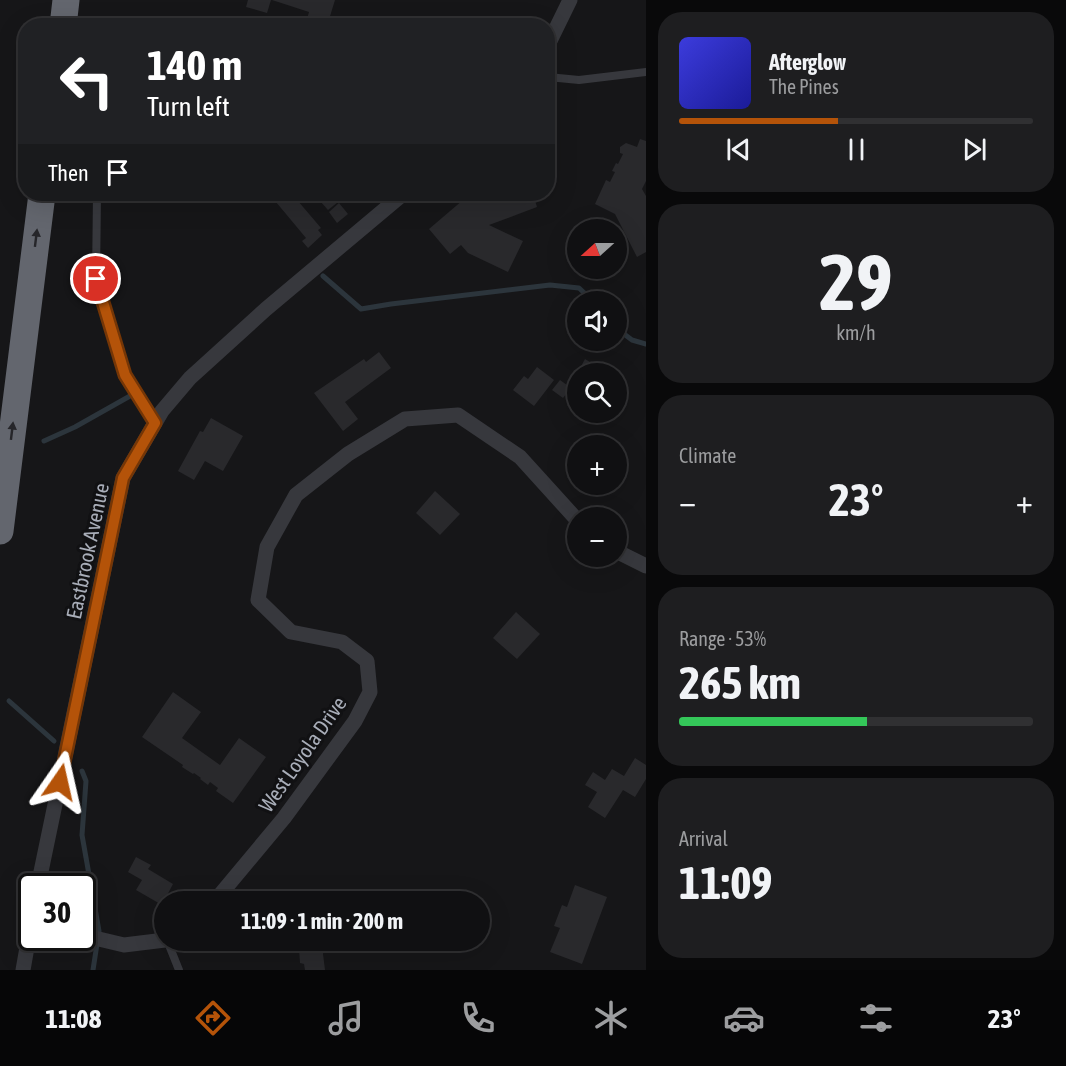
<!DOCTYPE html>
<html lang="en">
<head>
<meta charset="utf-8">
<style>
  body { margin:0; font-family:"Asap Condensed",sans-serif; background:#1e1e20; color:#f1f3f6; height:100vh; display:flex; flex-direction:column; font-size:22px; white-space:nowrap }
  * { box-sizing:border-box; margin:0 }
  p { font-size:20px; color:#9c9d9f }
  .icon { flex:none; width:33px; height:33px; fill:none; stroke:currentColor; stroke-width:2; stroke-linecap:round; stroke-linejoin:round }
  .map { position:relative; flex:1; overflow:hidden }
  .sheet { display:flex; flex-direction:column; gap:12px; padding:12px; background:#09090a; width:420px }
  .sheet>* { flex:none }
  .hud { position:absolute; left:18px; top:18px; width:537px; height:183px; border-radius:24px; box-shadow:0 6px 24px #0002,0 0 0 2px #303032; background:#202124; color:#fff; overflow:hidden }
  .needle { width:39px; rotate:249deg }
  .controls { position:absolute; left:567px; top:219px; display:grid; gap:12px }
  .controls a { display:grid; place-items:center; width:60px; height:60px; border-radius:50%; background:#101012; box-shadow:0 6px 24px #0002,0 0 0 2px #303032; font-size:30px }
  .speed { position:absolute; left:18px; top:873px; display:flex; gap:12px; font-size:30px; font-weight:700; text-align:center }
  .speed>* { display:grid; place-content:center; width:78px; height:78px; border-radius:50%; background:#101012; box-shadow:0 6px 24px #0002,0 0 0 2px #303032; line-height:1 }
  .speed .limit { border:3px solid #111; border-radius:9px; background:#fff; color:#111 }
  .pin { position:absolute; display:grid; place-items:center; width:51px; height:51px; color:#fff; margin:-26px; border:3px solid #fff; border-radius:50%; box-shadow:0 2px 6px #0007 }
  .me { position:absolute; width:66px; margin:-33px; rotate:11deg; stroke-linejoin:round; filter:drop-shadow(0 0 4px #0008) }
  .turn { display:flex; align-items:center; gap:21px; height:126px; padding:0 30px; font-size:27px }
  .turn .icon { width:78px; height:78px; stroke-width:2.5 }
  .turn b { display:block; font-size:42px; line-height:51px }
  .then { display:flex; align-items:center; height:57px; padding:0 30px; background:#0003; gap:12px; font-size:22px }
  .big { font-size:45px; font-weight:700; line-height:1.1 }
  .sheet .card { flex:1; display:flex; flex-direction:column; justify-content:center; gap:9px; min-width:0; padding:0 21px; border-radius:24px; background:#1e1e20 }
  .sheet .dial { align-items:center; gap:0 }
  .dial b { font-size:78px; line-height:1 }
  .song { display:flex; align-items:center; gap:18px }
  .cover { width:72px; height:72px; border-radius:9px; background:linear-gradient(135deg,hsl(240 70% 55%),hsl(240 70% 35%)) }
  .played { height:6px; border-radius:3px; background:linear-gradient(90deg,#b45309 45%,#303032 45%) }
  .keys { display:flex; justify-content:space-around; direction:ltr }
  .heat { display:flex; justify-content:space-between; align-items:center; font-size:33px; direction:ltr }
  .charge { height:9px; border-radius:4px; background:linear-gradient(90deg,#34c759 53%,#303032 0) }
  .trip { position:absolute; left:154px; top:891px; width:336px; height:60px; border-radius:30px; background:#101012; box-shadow:0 6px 24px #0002,0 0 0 2px #303032; font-weight:700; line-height:60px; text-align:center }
  .tab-bar { display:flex; height:96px; justify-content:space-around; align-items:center; background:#060607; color:#9c9d9f }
  .tab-bar .icon { width:42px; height:42px }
  .tab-bar .on { color:#b45309 }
  .tab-bar b { font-size:27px; color:#f1f3f6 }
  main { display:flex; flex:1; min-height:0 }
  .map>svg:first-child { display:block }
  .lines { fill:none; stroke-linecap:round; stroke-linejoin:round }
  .stream { stroke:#2c353c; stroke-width:5 }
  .building { fill:#29292c }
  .service { stroke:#37383d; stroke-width:8 }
  .minor { stroke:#37383d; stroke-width:15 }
  .motorway { stroke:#63666e; stroke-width:27 }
  .oneway { fill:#26262a }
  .route-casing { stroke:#753606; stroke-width:15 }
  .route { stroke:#b45309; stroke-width:10 }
  .labels { text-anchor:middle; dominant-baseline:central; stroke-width:6; stroke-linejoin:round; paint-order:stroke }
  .street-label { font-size:21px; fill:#a8adb8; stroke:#111113 }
</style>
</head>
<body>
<main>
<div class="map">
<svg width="646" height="970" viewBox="0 0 646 970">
  <rect width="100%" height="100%" fill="#161618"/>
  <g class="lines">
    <!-- stream -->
    <g class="stream">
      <path d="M323,276L361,309L391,304L550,285L579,288L594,302"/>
      <path d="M616,328L632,340L646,344"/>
      <path d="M44,441L75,427L130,396"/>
      <path d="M9,701L54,741"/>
      <path d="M82,771L86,781L82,835L99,931L93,970"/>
    </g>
  </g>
  <!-- building -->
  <g class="building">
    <path d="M248,0H271L267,13L246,7Z"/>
    <path d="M272,0H335L327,26H305L309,12Z"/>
    <path d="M640,139L646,141V181L642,189L646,196V252L637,257L615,214L595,204L606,180L610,182L615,172L612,171L616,163L618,164L623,154L620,153V147L626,143L637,147Z"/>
    <path d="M285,194H292L321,228L318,230L322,235L308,248L302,241L306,238L276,202Z"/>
    <path d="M314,194H331L338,202L328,210Z"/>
    <path d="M470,194H533L537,207L489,225L523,241L508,272L468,253L461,245L450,254L429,229Z"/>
    <path d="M339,203L348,214L337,223L329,212Z"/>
    <path d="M379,352L391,368L345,402L358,419L343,431L314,393L364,359L366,362Z"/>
    <path d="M585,359L605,371L603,374H577Z"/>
    <path d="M537,367L554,380L534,406L513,390L524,376L528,379Z"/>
    <path d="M560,380L571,388L563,398L552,390Z"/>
    <path d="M211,418L243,436L223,471L205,461L194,480L178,471L200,431L203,432Z"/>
    <path d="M435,491L460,514L440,535L416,513Z"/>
    <path d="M516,612L540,634L517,659L493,638Z"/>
    <path d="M173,692L201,712L182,738L220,765L239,738L266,757L233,803L216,791L218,788L210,782L208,785L200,779L201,778L194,773L193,774L182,767L183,765L142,737Z"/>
    <path d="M635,758L646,765V779L635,797L623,790L605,818L588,807L597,792L585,785L593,772L605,780L612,769L624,776Z"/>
    <path d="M136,857L151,865L148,869L173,884L162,905L136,890L142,880L128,872Z"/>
    <path d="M575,885L607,897L582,964L550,952L560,928L554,926L562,905L567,907Z"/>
    <path d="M305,940H327L323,954L325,970H305L304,964L300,963L299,948H303Z"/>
  </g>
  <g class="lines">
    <!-- service -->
    <g class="service">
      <path d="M548,77L579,80L646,72"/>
      <path d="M97,194L96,279L125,375L155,423"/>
      <path d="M167,940L179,970"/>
    </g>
    <!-- minor -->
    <g class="minor">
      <path d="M548,45L570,0"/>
      <path d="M616,551L646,566"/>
      <path d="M38,886L123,478L162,411L190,378L266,309L403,194"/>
      <path d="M214,902L284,818L355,721L370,692L367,661L342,642L291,632L258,600L267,547L296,495L348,454L405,419L458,415L520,457L578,521"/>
      <path d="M82,935L124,945L165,940"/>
      <path d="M23,970L32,919"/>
    </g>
    <!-- motorway -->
    <g class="motorway">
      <path d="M63,26L66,0"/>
      <path d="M0,531L42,194"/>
    </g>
  </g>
  <!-- one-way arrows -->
  <defs><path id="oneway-solid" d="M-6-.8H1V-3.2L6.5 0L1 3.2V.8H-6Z" transform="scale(1.5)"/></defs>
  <g class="oneway">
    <use href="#oneway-solid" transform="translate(36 238) rotate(-83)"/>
    <use href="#oneway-solid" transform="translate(12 431) rotate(-83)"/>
  </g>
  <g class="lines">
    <!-- route casing -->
    <g class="route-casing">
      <path id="route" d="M60,782L123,478L155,423L125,375L96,279"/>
    </g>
    <!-- route -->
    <use href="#route" class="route"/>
  </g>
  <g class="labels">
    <!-- street labels -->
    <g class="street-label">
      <text transform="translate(87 551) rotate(-78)">Eastbrook Avenue</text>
      <text transform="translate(302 754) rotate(-55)">West Loyola Drive</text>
    </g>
  </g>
</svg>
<div class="controls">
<a><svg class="needle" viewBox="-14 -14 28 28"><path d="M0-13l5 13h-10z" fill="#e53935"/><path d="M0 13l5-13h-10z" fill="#9c9d9f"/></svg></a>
<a><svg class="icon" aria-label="sound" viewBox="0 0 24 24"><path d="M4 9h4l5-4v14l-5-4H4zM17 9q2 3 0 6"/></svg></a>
<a><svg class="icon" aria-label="search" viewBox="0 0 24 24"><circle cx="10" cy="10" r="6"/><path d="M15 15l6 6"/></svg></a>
<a>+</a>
<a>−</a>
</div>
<div class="speed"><div class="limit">30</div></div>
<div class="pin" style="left:96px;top:279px;background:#d93025"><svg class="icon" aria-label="arrive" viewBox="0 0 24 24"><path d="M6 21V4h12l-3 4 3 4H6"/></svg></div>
<svg class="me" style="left:60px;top:782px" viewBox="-20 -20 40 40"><path d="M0-17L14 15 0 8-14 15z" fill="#b45309" stroke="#fff" stroke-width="4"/></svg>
<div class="trip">11:09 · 1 min · 200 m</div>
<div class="hud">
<div class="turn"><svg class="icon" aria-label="left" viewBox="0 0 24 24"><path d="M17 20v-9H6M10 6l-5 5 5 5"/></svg><div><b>140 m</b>Turn left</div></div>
<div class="then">Then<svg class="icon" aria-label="arrive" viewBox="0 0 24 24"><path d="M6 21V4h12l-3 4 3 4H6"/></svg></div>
</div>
</div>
<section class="sheet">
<div class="card">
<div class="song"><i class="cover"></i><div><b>Afterglow</b><p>The Pines</p></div></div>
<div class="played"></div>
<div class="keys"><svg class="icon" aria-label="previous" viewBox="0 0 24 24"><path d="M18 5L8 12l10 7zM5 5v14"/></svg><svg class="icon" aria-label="pause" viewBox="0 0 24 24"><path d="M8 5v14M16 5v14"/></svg><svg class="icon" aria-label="next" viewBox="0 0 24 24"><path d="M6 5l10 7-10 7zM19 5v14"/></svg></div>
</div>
<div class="card dial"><b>29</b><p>km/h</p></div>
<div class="card"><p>Climate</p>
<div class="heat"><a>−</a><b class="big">23°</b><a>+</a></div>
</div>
<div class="card"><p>Range · 53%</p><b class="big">265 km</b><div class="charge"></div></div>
<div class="card"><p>Arrival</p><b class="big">11:09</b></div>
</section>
</main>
<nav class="tab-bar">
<b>11:08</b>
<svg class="icon on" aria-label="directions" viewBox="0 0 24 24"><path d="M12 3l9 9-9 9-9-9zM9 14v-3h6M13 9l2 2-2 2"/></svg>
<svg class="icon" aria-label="music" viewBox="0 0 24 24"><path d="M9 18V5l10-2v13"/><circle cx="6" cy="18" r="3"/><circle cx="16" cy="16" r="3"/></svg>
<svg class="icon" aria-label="phone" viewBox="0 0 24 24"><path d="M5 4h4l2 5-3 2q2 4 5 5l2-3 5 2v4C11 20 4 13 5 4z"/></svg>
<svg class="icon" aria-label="climate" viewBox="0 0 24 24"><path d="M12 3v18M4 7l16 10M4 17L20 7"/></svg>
<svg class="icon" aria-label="car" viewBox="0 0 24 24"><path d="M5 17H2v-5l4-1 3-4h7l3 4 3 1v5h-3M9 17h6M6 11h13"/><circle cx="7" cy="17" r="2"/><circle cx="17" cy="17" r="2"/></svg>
<svg class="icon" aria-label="filters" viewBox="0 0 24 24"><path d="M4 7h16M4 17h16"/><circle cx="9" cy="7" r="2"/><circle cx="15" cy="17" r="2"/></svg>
<b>23°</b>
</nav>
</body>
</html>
